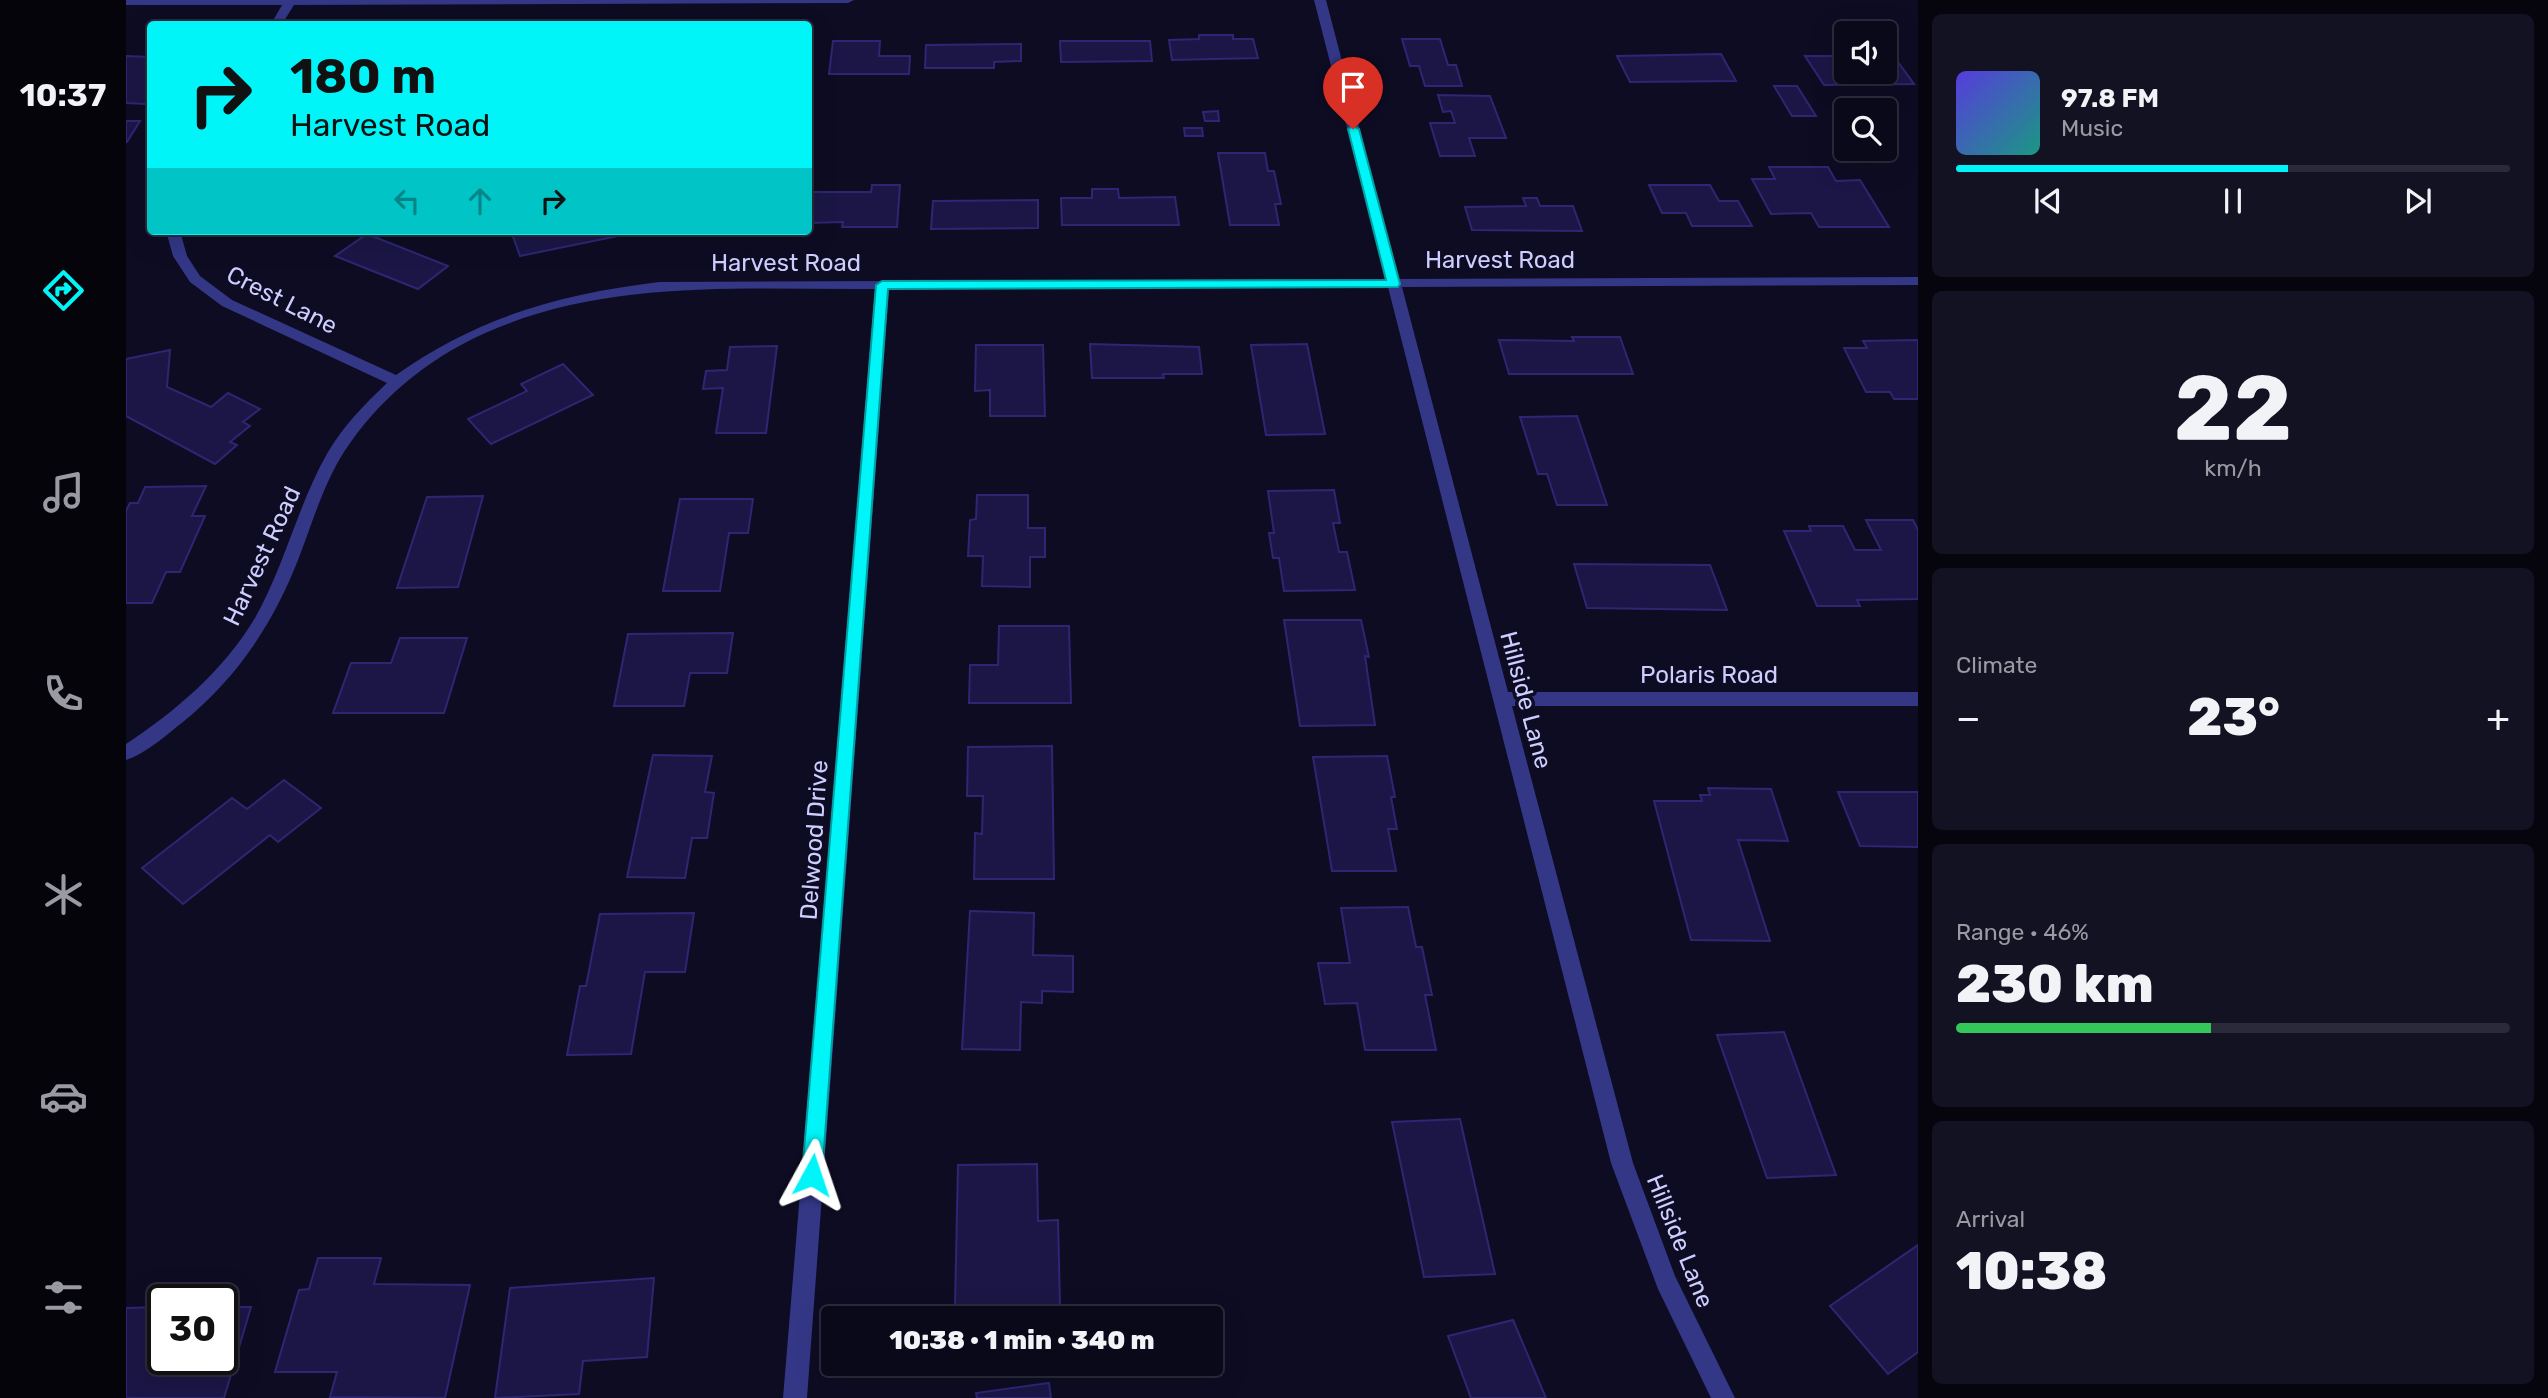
<!DOCTYPE html>
<html lang="en">
<head>
<meta charset="utf-8">
<style>
  body { margin:0; font-family:Rubik,sans-serif; background:#131223; color:#f1f3f6; height:100vh; display:flex; flex-direction:column; font-size:26px; white-space:nowrap }
  * { box-sizing:border-box; margin:0 }
  p { font-size:23px; color:#999aa2 }
  .icon { flex:none; width:38px; height:38px; fill:none; stroke:currentColor; stroke-width:2; stroke-linecap:round; stroke-linejoin:round }
  .map { position:relative; flex:1; overflow:hidden }
  .sheet { display:flex; flex-direction:column; gap:14px; padding:14px; background:#06050e; width:630px }
  .sheet>* { flex:none }
  .top-card { position:absolute; left:21px; top:21px; width:665px; height:214px; border-radius:7px; box-shadow:0 7px 28px #0002,0 0 0 2px #2a2a39; background:#00f5f8; color:#111; overflow:hidden }
  .fabs { position:absolute; left:1708px; top:21px; display:grid; gap:14px }
  .fabs a { display:grid; place-items:center; width:63px; height:63px; border-radius:7px; background:#0a091a; box-shadow:0 7px 28px #0002,0 0 0 2px #2a2a39; font-size:35px }
  .speed { position:absolute; left:21px; top:1284px; display:flex; gap:14px; font-size:35px; font-weight:700; text-align:center }
  .speed>* { display:grid; place-content:center; width:91px; height:91px; border-radius:50%; background:#0a091a; box-shadow:0 7px 28px #0002,0 0 0 2px #2a2a39; line-height:1 }
  .speed .limit { border:4px solid #111; border-radius:10px; background:#fff; color:#111 }
  .pin { position:absolute; display:grid; place-items:center; width:60px; height:60px; color:#fff; margin:-72px -30px; border-radius:50% 50% 50% 0; rotate:-45deg; box-shadow:0 0 7px #0007 }
  .pin .icon { rotate:45deg }
  .me { position:absolute; width:77px; margin:-38px; rotate:5deg; stroke-linejoin:round; filter:drop-shadow(0 0 5px #0008) }
  .turn { display:flex; align-items:center; gap:24px; height:147px; padding:0 28px; font-size:32px }
  .turn .icon { width:91px; height:91px; stroke-width:2.5 }
  .turn b { display:block; font-size:49px; line-height:60px }
  .lanes { display:flex; align-items:center; height:66px; padding:0 28px; background:#0003; justify-content:center; gap:35px; direction:ltr }
  .lanes .off { opacity:.35 }
  .big { font-size:52px; font-weight:800; line-height:1.1 }
  .sheet .card { flex:1; display:flex; flex-direction:column; justify-content:center; gap:10px; min-width:0; padding:0 24px; border-radius:10px; background:#131223 }
  .sheet .dial { align-items:center; gap:0 }
  .dial b { font-size:91px; line-height:1 }
  .song { display:flex; align-items:center; gap:21px }
  .cover { width:84px; height:84px; border-radius:10px; background:linear-gradient(135deg,hsl(250 70% 55%),hsl(170 70% 35%)) }
  .played { height:7px; border-radius:4px; background:linear-gradient(90deg,#00f5f8 60%,#2a2a39 60%) }
  .keys { display:flex; justify-content:space-around; direction:ltr }
  .heat { display:flex; justify-content:space-between; align-items:center; font-size:38px; direction:ltr }
  .charge { height:10px; border-radius:5px; background:linear-gradient(90deg,#34c759 46%,#2a2a39 0) }
  .trip { position:absolute; left:695px; top:1306px; width:402px; height:70px; border-radius:7px; background:#0a091a; box-shadow:0 7px 28px #0002,0 0 0 2px #2a2a39; font-weight:800; line-height:70px; text-align:center }
  main { display:flex; flex:1; min-height:0 }
  .tabs { display:flex; flex-direction:column; width:126px; justify-content:space-around; align-items:center; background:#04040a; color:#999aa2 }
  .tabs .icon { width:49px; height:49px }
  .tabs .on { color:#00f5f8 }
  .tabs b { font-size:32px; color:#f1f3f6 }
  .map>svg:first-child { display:block }
  .building { fill:#1b1645; stroke:#2e2673; stroke-width:2 }
  .lines { fill:none; stroke-linecap:round; stroke-linejoin:round }
  .minor { fill:#333786; fill-rule:evenodd }
  .route { fill:#00f5f8; stroke:#009fa1; stroke-width:2 }
  .labels { text-anchor:middle; dominant-baseline:central; stroke-width:7; stroke-linejoin:round; paint-order:stroke }
  .street-label { font-size:24px; fill:#cecdff; stroke:#0d0c23 }
</style>
</head>
<body>
<main>
<nav class="tabs">
<b>10:37</b>
<svg class="icon on" aria-label="directions" viewBox="0 0 24 24"><path d="M12 3l9 9-9 9-9-9zM9 14v-3h6M13 9l2 2-2 2"/></svg>
<svg class="icon" aria-label="music" viewBox="0 0 24 24"><path d="M9 18V5l10-2v13"/><circle cx="6" cy="18" r="3"/><circle cx="16" cy="16" r="3"/></svg>
<svg class="icon" aria-label="phone" viewBox="0 0 24 24"><path d="M5 4h4l2 5-3 2q2 4 5 5l2-3 5 2v4C11 20 4 13 5 4z"/></svg>
<svg class="icon" aria-label="climate" viewBox="0 0 24 24"><path d="M12 3v18M4 7l16 10M4 17L20 7"/></svg>
<svg class="icon" aria-label="car" viewBox="0 0 24 24"><path d="M5 17H2v-5l4-1 3-4h7l3 4 3 1v5h-3M9 17h6M6 11h13"/><circle cx="7" cy="17" r="2"/><circle cx="17" cy="17" r="2"/></svg>
<svg class="icon" aria-label="filters" viewBox="0 0 24 24"><path d="M4 7h16M4 17h16"/><circle cx="9" cy="7" r="2"/><circle cx="15" cy="17" r="2"/></svg>
</nav>
<div class="map">
<svg width="1792" height="1398" viewBox="0 0 1792 1398">
  <rect width="100%" height="100%" fill="#0d0c23"/>
  <!-- building -->
  <g class="building">
    <path d="M1073,35H1107V39H1127L1132,58L1046,60L1043,40L1073,39Z"/>
    <path d="M1276,39H1314L1322,65H1330L1336,86H1299L1293,66H1284Z"/>
    <path d="M707,41H754L753,56H784L783,74H703Z"/>
    <path d="M934,41H1024L1026,61L935,62Z"/>
    <path d="M895,44V61L868,62V68H799L800,45Z"/>
    <path d="M1595,54L1610,81L1504,82L1491,56Z"/>
    <path d="M0,56L24,57V96L19,104L0,103Z"/>
    <path d="M1679,56H1716L1720,58V72H1759V62H1772L1788,84L1698,85Z"/>
    <path d="M1648,86H1671L1690,116H1666Z"/>
    <path d="M1312,95L1364,96L1380,138H1343L1349,156H1314L1304,123H1329L1325,111L1317,112Z"/>
    <path d="M1092,111L1093,121H1079L1077,112Z"/>
    <path d="M0,121H14L1,142H0Z"/>
    <path d="M1058,128H1076L1077,136H1059Z"/>
    <path d="M1092,153H1139L1142,171H1148L1155,204H1149L1153,225H1104Z"/>
    <path d="M1643,167H1702L1710,181L1734,180L1763,227H1693L1685,213L1645,214L1626,179H1649Z"/>
    <path d="M746,185H774L771,227H716L717,222L682,223V192H745Z"/>
    <path d="M1523,185H1584L1593,201H1612L1626,226H1566L1560,213H1536Z"/>
    <path d="M966,189H992L993,198L1049,197L1053,225H936L935,198H966Z"/>
    <path d="M1397,198H1411L1414,206H1447L1456,231L1346,230L1339,207L1400,206Z"/>
    <path d="M912,200V228L805,229L807,201Z"/>
    <path d="M385,231H490L492,236L394,256Z"/>
    <path d="M241,234L322,266L292,289L209,256Z"/>
    <path d="M1446,337H1494L1507,374H1383L1373,340L1448,341Z"/>
    <path d="M1792,340V399H1768L1764,392H1740L1718,348H1741L1737,341Z"/>
    <path d="M964,344L1073,347L1076,374H1037L1038,378H966Z"/>
    <path d="M1181,344L1199,434L1140,435L1125,345Z"/>
    <path d="M850,345H917L919,416H864V390L849,391Z"/>
    <path d="M651,346L640,433H590L597,388L577,389L580,371L601,370L604,347Z"/>
    <path d="M44,350L41,387L85,407L102,393L134,409L117,422L124,426L104,442L111,445L89,464L0,416V359Z"/>
    <path d="M437,364L467,395L365,444L342,419L401,391L395,384Z"/>
    <path d="M1451,416L1481,505H1431L1421,474H1412L1394,417Z"/>
    <path d="M80,486L66,516H79L54,572H40L26,603H0V511L4,503H12L19,487Z"/>
    <path d="M1208,490L1214,523H1207L1213,552H1221L1229,590L1158,591L1153,558H1147L1143,533H1148L1142,491Z"/>
    <path d="M851,495H902V528H919V557H904V587L856,586L857,556H842L844,520L850,519Z"/>
    <path d="M357,496L332,587L271,588L301,497Z"/>
    <path d="M554,499H627L622,533H603L594,591H537Z"/>
    <path d="M1740,520H1787L1792,530V599L1731,600L1734,606H1691L1658,531H1685L1683,526H1717L1729,550H1755Z"/>
    <path d="M1448,564L1584,565L1601,610L1461,608Z"/>
    <path d="M1158,620H1235L1243,657L1239,656L1249,725L1174,726Z"/>
    <path d="M873,626H943L945,703H843L844,665H872Z"/>
    <path d="M607,633L601,673H564L558,706H488L502,634Z"/>
    <path d="M274,638H341L318,713H207L225,663H265Z"/>
    <path d="M926,746L928,879H848L849,833L856,834L857,796H841L842,747Z"/>
    <path d="M527,755L586,756L579,792L588,793L581,838H566L559,878L501,877Z"/>
    <path d="M1261,756L1269,797H1265L1271,829H1262L1270,871H1206L1187,757Z"/>
    <path d="M158,780L195,808L152,842L144,835L57,904L16,868L106,798L121,809Z"/>
    <path d="M1582,788L1645,789L1662,841L1612,840L1644,941L1565,940L1528,801H1576L1574,795H1584Z"/>
    <path d="M1712,792H1792V847L1734,846Z"/>
    <path d="M1282,907L1290,947H1296L1306,995H1299L1310,1050H1239L1231,1003L1199,1004L1192,963H1224L1215,908Z"/>
    <path d="M844,911L908,913L907,955L947,956V992L916,991V1003L895,1002L894,1050L836,1049Z"/>
    <path d="M568,913L559,972H519L505,1054L441,1055L454,986H460L474,914Z"/>
    <path d="M1658,1032L1688,1115L1710,1175L1641,1178L1591,1035Z"/>
    <path d="M1334,1119L1369,1274L1298,1277L1266,1122Z"/>
    <path d="M911,1164L912,1221L932,1220L934,1306L829,1307L832,1165Z"/>
    <path d="M1792,1245V1352L1762,1374L1704,1306Z"/>
    <path d="M192,1258H255L248,1284L344,1285L319,1398L204,1397L211,1372H149L173,1290L183,1289Z"/>
    <path d="M528,1278L521,1357L457,1361L453,1394L369,1398L384,1288Z"/>
    <path d="M37,1307V1360H96V1307H125L98,1398H0V1308Z"/>
    <path d="M1387,1320L1420,1398H1345L1322,1336Z"/>
    <path d="M923,1383L925,1398H851L850,1393Z"/>
  </g>
  <g class="lines">
    <!-- minor -->
    <g class="minor">
      <path d="M0,0H728L722,3L168,5L156,24H145L156,5H0Z"/>
      <path d="M1188,0H1200L1273,279L1792,277V285L1276,287L1382,692H1792V706H1386L1507,1163L1549,1276L1609,1398H1585L1532,1289L1485,1163L1262,287L763,289L681,1398H657L749,289C616,290 481,278 357,334C300,360 252,400 218,452C197,485 186,524 172,560C147,624 111,678 57,722C40,735 21,753 0,760V744C50,711 98,670 129,618C159,565 172,504 202,452C218,425 239,404 261,383L96,306L64,282L47,256L40,231H54L61,256L74,276L106,300L270,375C352,317 434,294 533,282L1260,279Z"/>
    </g>
  </g>
  <!-- route -->
  <path class="route" d="M1227,126L1233,129L1274,284L1272,287L762,289L696,1175L693,1182L686,1185L679,1182L676,1175L750,285L756,281L1260,280L1222,129Z"/>
  <g class="labels">
    <!-- street labels -->
    <g class="street-label">
      <text x="1374" y="260">Harvest Road</text>
      <text x="660" y="263">Harvest Road</text>
      <text transform="translate(156 300) rotate(27)">Crest Lane</text>
      <text transform="translate(136 556) rotate(-65)">Harvest Road</text>
      <text x="1583" y="675">Polaris Road</text>
      <text transform="translate(1400 700) rotate(75)">Hillside Lane</text>
      <text transform="translate(688 840) rotate(-86)">Delwood Drive</text>
      <text transform="translate(1554 1241) rotate(68)">Hillside Lane</text>
    </g>
  </g>
</svg>
<div class="fabs">
<a><svg class="icon" aria-label="sound" viewBox="0 0 24 24"><path d="M4 9h4l5-4v14l-5-4H4zM17 9q2 3 0 6"/></svg></a>
<a><svg class="icon" aria-label="search" viewBox="0 0 24 24"><circle cx="10" cy="10" r="6"/><path d="M15 15l6 6"/></svg></a>
</div>
<div class="speed"><div class="limit">30</div></div>
<div class="pin" style="left:1227px;top:129px;background:#d93025"><svg class="icon" aria-label="arrive" viewBox="0 0 24 24"><path d="M6 21V4h12l-3 4 3 4H6"/></svg></div>
<svg class="me" style="left:686px;top:1175px" viewBox="-20 -20 40 40"><path d="M0-17L14 15 0 8-14 15z" fill="#00f5f8" stroke="#fff" stroke-width="4"/></svg>
<div class="trip">10:38 · 1 min · 340 m</div>
<div class="top-card">
<div class="turn"><svg class="icon" aria-label="right" viewBox="0 0 24 24"><path d="M7 20v-9h11M14 6l5 5-5 5"/></svg><div><b>180 m</b>Harvest Road</div></div>
<div class="lanes"><svg class="icon off" aria-label="left" viewBox="0 0 24 24"><path d="M17 20v-9H6M10 6l-5 5 5 5"/></svg><svg class="icon off" aria-label="ahead" viewBox="0 0 24 24"><path d="M12 20V5M6 11l6-6 6 6"/></svg><svg class="icon" aria-label="right" viewBox="0 0 24 24"><path d="M7 20v-9h11M14 6l5 5-5 5"/></svg></div>
</div>
</div>
<section class="sheet">
<div class="card">
<div class="song"><i class="cover"></i><div><b>97.8 FM</b><p>Music</p></div></div>
<div class="played"></div>
<div class="keys"><svg class="icon" aria-label="previous" viewBox="0 0 24 24"><path d="M18 5L8 12l10 7zM5 5v14"/></svg><svg class="icon" aria-label="pause" viewBox="0 0 24 24"><path d="M8 5v14M16 5v14"/></svg><svg class="icon" aria-label="next" viewBox="0 0 24 24"><path d="M6 5l10 7-10 7zM19 5v14"/></svg></div>
</div>
<div class="card dial"><b>22</b><p>km/h</p></div>
<div class="card"><p>Climate</p>
<div class="heat"><a>−</a><b class="big">23°</b><a>+</a></div>
</div>
<div class="card"><p>Range · 46%</p><b class="big">230 km</b><div class="charge"></div></div>
<div class="card"><p>Arrival</p><b class="big">10:38</b></div>
</section>
</main>
</body>
</html>
